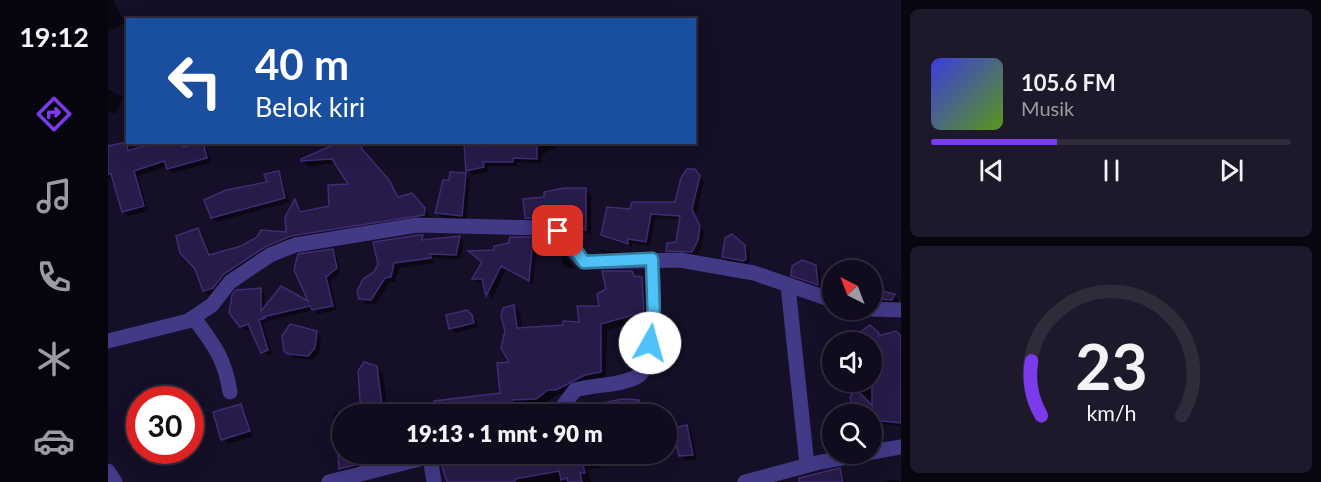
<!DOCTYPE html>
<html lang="id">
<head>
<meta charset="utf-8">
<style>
  body { margin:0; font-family:Lato,sans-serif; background:#1e192a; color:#f1f3f6; height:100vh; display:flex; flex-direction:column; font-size:22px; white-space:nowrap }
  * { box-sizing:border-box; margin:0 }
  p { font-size:20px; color:#9c9ba4 }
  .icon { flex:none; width:33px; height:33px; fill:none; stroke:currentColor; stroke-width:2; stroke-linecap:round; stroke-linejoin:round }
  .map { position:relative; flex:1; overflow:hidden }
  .sheet { display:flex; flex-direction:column; gap:9px; padding:9px; background:#090610; width:420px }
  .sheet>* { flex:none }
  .banner { position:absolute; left:18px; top:18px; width:570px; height:126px; border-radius:0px; box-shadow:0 6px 24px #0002,0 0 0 2px #302b3b; background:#1a4fa0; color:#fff; overflow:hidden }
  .needle { width:39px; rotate:318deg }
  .buttons { position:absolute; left:714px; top:260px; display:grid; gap:12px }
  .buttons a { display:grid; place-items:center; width:60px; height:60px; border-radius:50%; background:#100b1d; box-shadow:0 6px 24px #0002,0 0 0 2px #302b3b; font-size:30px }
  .speed { position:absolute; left:18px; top:386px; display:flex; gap:12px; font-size:30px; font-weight:700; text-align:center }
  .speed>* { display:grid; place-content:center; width:78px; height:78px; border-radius:50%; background:#100b1d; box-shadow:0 6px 24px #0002,0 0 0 2px #302b3b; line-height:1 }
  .speed .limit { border:9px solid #d22; background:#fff; color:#111 }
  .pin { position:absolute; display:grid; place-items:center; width:51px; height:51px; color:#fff; margin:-26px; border-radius:12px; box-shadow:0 3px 9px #0006 }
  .me { position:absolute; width:66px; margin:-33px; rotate:7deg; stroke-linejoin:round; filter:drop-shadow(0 0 4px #0008) }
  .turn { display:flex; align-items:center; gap:21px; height:126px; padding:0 30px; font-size:27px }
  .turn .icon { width:78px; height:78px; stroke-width:2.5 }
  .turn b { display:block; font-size:42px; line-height:51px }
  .sheet .card { flex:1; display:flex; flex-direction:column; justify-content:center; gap:9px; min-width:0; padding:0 21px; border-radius:9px; background:#1e192a }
  .sheet .dial { align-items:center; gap:0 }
  .dial svg { height:156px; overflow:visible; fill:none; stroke:#302b3b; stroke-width:7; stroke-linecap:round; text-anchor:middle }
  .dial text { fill:#f1f3f6; stroke:none }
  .song { display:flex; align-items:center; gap:18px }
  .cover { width:72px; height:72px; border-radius:9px; background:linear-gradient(135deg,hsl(240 70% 55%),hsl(90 70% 35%)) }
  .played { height:6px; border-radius:3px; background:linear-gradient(90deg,#7c3aed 35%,#302b3b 35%) }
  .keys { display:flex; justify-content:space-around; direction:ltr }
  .trip { position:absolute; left:224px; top:404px; width:345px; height:60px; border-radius:30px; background:#100b1d; box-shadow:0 6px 24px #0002,0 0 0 2px #302b3b; font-weight:800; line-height:60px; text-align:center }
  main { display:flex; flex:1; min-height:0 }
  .tab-bar { display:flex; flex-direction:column; width:108px; justify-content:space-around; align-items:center; background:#06040c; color:#9c9ba4 }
  .tab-bar .icon { width:42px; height:42px }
  .tab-bar .selected { color:#7c3aed }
  .tab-bar b { font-size:27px; color:#f1f3f6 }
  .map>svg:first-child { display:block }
  .shadow { fill:#0007 }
  .building { fill:#281b49; stroke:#402c75; stroke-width:1.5 }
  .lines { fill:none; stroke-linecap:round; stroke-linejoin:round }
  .minor { stroke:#423987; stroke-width:15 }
  .route-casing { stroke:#337fa1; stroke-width:15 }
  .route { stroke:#4fc3f7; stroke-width:10 }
</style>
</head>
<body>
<main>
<nav class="tab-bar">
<b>19:12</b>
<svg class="icon selected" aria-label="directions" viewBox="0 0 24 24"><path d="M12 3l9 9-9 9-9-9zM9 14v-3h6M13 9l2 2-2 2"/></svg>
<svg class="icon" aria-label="music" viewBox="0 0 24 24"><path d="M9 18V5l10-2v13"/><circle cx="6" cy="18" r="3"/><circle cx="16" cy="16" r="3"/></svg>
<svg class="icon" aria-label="phone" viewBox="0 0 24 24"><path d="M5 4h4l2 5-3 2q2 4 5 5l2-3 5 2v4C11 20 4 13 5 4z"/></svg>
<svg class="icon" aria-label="climate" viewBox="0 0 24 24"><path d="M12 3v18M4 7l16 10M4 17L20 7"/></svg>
<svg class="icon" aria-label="car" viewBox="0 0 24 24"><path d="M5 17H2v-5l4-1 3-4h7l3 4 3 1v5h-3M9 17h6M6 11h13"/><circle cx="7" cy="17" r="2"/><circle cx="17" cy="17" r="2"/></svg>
</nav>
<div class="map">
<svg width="793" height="482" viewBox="0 0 793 482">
  <rect width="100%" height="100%" fill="#150f27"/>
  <!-- shadow -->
  <g class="shadow">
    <path d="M0,0H5L17,23L0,32Z"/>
    <path d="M0,89L15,97L8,114L0,111Z"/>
    <path d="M60,142H75L78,148L95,143L99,148L103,162L65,173L59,166L30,176L40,211L20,216L15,212L6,179L0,180V147L19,144L24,152Z"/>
    <path d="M236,142H253L259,156L286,187L291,198L309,200L321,215V220L191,240L110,292L101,295L96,290L90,229L95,234L103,256L180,234L187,201L194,213L223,207L242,186L228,163L200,166L195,161Z"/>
    <path d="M373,142L378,147H402L406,142H469V145L449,146L433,156V163L409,162V166H379L380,171L364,175L360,170Z"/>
    <path d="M170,172L174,177L181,202L108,222L104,217L161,183Z"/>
    <path d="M357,175L362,180L358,220L334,218L329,213L342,182Z"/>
    <path d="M591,176L596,182L588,215L596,232L594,245L589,256L565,255L560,250L569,243L573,219L547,218L542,246L524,243V247L500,239L495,235L523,210L568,203Z"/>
    <path d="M478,190L483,195V234L445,223L424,222L419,217L438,198Z"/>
    <path d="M314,236L318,241L352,237L356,242L352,259L325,258L327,263L291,268L287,282H282L268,304H257L250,291Z"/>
    <path d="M424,239L429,244L425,284L398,269L384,299L376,283H370L366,278L387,251L401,244Z"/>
    <path d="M636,246L642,252L640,265L620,262L615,257Z"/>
    <path d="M225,250L229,255L232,272L222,282L229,310L209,314L206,310L158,321L155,324L164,354L159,356L144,328L137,331L133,326L152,289L157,294L156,309L203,305Z"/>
    <path d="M492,250L518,253L521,256H496Z"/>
    <path d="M454,251L457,254L467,269L459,268L454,263Z"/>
    <path d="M707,266L712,272L714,288L690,280L685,275Z"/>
    <path d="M523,272L540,285L541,318L499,330L498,378L447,396L435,405L410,406V414H282L330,408L393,394L403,364L406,307L412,313L414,329L473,324L493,308Z"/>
    <path d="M764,285L768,290L786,295L791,300L789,304L764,306Z"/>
    <path d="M358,311L369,322L370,327L347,333L343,329Z"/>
    <path d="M762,327L773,337L793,338V426L772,424V431L764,432V414H748L743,397L756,381H764V342H752Z"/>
    <path d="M208,332L213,337L211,353L205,360L186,358L177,350Z"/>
    <path d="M268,368L275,374L280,414H234L233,443L227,436L225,413L254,408Z"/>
    <path d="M531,401L538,414H503Z"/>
    <path d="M133,405L137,410L145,436L120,444L115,439Z"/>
    <path d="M578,426L583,431L589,460L577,461L571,449H558V432Z"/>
    <path d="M234,446V453H325L239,475L233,469L231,453Z"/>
    <path d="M354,453H369L368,464L395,453H507L509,459H494L497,466L480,470L483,482H340Z"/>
    <path d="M732,470L739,482H712Z"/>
    <path d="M788,479L792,482H774Z"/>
  </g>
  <!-- building -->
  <g class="building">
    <path d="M19,142L20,151L45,143V145L74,142L75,147L95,142L99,158L59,169L56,161L26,171L36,206L14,212L3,174H0V146Z"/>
    <path d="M232,142H253L254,149L281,180L290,197L304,193L317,208L316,215L183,236L157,247L116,274L105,288L95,291L87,269L72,253L68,236L90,228L101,255L133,246L149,237L153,230L178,232L177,217L187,199L192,212L221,206L220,185L240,184L224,159L193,161V159Z"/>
    <path d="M356,142H374V146L429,142V159L405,158V162H375L376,167L358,171Z"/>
    <path d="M579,169H587L592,176L584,209L592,226L590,240L584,252L558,251L559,243L568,242L572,216L543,214L538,242L520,239V244L493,235L499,207L522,209L524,202H567L573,178Z"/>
    <path d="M171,171L177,198L103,218L96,200L118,190L159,182L156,174Z"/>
    <path d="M342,172L358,173L354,216L327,213L335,180H341Z"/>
    <path d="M456,188H478V230L439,219L417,218L415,199L436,197V192Z"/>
    <path d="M624,234L637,245L638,259L635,261L614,257L617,238Z"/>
    <path d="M310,235H315L314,240L352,236L348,255L322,254L323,258L286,263L283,277L277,278L263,300L251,299L249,291L255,279L266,272L270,264L265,242Z"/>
    <path d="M402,237H425L421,281L393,266L378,296L374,279H364L374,262L360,251L386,250V246L400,243Z"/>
    <path d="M225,249L229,268L218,277L225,306L204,310L202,306L155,317L157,318L151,320L160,350L153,353L140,324L132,327L121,313L124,295L128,290L153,288V311L173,286L200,301L186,270L190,254Z"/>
    <path d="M694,260L708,265L710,285L683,276L684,266Z"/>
    <path d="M494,271H524L526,276L534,277L536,312L493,324V372L477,375L448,390H440L428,399L404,400L405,414L330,413L326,401L392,393L389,363L401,362L393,348L397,331L393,316L395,308L406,305L409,328L455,325V321L471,322L469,306H491L489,294L498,289Z"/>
    <path d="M764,289L787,294L784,300L764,299Z"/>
    <path d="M359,310L364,315L366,323L341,329L338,315Z"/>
    <path d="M182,324L209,331L207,348L200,356L180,354L176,351L174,336Z"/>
    <path d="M762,325L771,333L770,336L788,331L793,336V423L764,420V414H746L742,397L748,389L764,405V342H751V333Z"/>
    <path d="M256,362L269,366L275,414H253L250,371Z"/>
    <path d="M514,399L531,400L536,414H502L495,403Z"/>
    <path d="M133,404L142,431L113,440L105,412Z"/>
    <path d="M579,425L585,455L571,456L568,444L558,445V430Z"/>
    <path d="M230,453H280V457L231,469Z"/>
    <path d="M344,453H361L362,459H377L391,453H504L505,458L475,465L477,473H472L474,482H460L459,478L453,480L451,471L407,479V482H339L333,463L341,460Z"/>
    <path d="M732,468L735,482H691V478Z"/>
  </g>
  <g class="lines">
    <!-- minor -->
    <g class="minor">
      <path d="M680,286L699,465"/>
      <path d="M764,309L793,310"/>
      <path d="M86,318C106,345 117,359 122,392"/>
      <path d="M0,341L80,321L104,305L122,282L162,255L187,245L309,225L437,228C468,234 457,248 476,262L572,260L646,273L724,300"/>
      <path d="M449,414L467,390C487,384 513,386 530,376C551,363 545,282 544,259"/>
      <path d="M764,452L793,447"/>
      <path d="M322,457L326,482"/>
      <path d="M0,471L7,482"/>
      <path d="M221,482L335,453"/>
      <path d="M637,482L708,463L761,453"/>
    </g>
  </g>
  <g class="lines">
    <!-- route casing -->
    <g class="route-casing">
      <path id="route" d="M450,231L463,243L476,262L544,259L546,321L542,343"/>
    </g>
    <!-- route -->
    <use href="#route" class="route"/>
  </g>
</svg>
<div class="buttons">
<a><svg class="needle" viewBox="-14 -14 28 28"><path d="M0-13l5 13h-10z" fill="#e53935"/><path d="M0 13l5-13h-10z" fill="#9c9ba4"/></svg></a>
<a><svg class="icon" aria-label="sound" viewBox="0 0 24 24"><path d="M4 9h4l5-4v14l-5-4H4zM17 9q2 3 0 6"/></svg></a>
<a><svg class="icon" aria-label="search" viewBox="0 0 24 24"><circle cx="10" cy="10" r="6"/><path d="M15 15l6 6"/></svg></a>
</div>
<div class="speed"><div class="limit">30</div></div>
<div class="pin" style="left:450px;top:231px;background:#d93025"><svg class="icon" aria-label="arrive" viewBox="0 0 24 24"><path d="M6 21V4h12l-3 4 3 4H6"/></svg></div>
<svg class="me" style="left:542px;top:343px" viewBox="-20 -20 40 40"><circle r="19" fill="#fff"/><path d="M0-13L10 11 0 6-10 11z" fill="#4fc3f7"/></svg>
<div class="trip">19:13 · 1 mnt · 90 m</div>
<div class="banner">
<div class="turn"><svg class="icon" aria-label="left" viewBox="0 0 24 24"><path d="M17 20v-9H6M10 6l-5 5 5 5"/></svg><div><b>40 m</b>Belok kiri</div></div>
</div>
</div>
<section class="sheet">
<div class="card">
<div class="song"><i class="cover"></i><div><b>105.6 FM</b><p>Musik</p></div></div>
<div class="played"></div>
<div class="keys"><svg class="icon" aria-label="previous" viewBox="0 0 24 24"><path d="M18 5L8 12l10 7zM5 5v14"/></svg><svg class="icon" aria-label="pause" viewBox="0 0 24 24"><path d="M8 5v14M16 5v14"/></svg><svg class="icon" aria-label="next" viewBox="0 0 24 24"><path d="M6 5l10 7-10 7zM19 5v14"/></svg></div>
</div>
<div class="card dial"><svg viewBox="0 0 100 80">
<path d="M14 69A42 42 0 1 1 86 69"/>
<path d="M14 69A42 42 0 0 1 9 41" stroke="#7c3aed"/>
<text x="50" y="56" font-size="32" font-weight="700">23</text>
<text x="50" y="72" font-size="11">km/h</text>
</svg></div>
</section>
</main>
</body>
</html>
